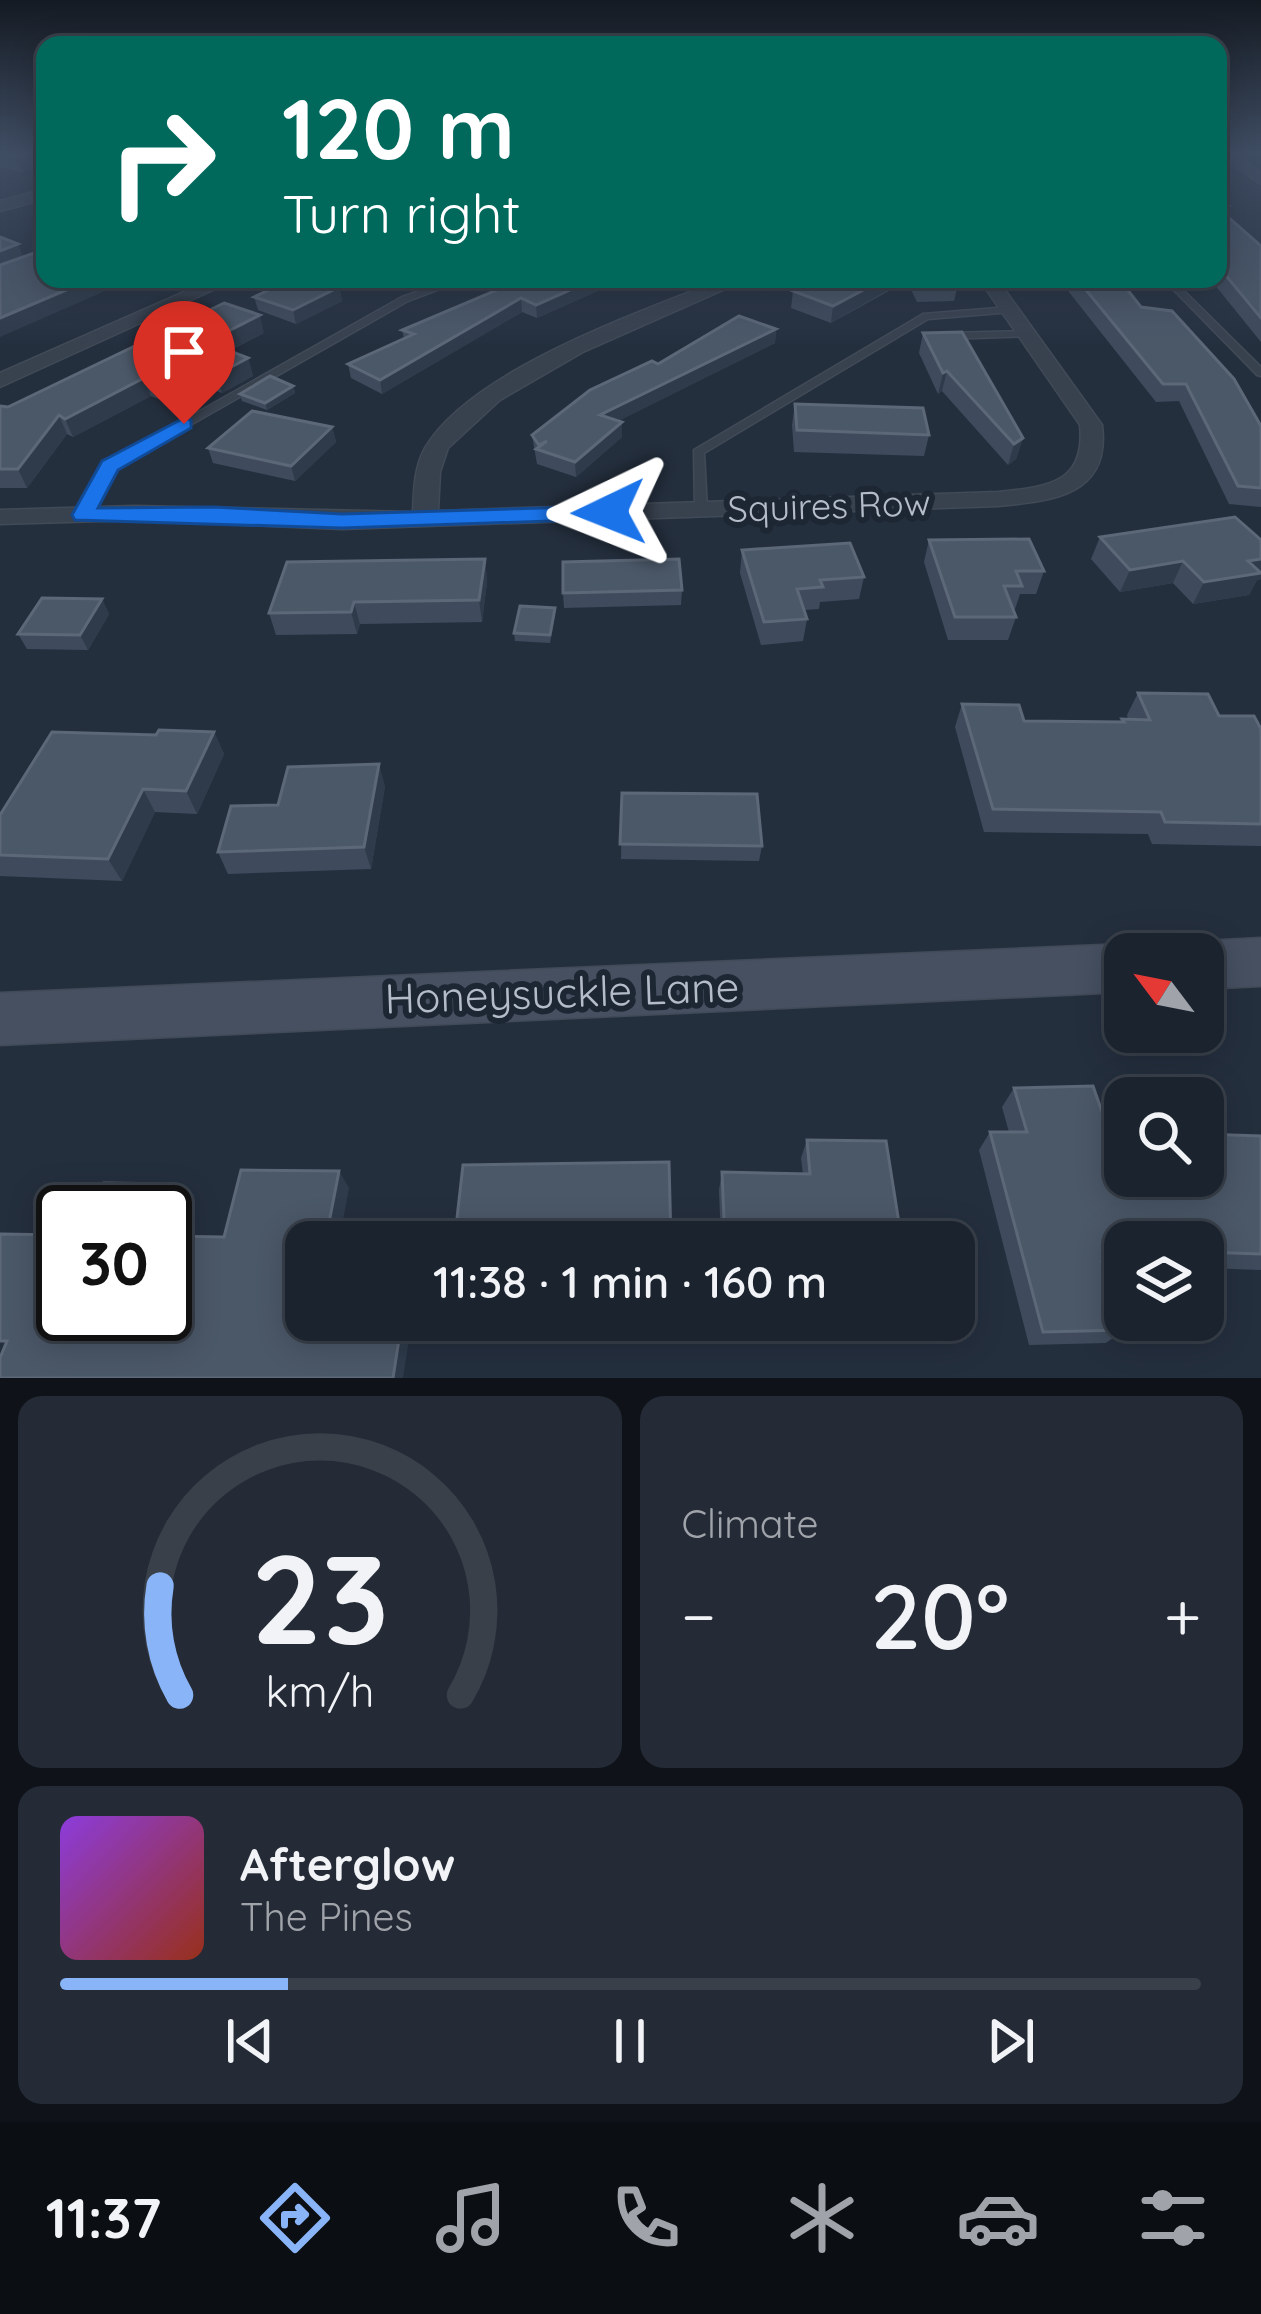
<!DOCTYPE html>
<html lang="en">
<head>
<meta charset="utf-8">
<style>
  body { margin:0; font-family:Quicksand,sans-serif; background:#242b36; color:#f1f3f6; height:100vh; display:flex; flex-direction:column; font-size:45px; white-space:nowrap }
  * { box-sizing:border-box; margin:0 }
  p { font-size:39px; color:#a0a4aa }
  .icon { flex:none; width:66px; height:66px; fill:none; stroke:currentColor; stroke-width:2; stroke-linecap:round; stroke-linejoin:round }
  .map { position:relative; height:1378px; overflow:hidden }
  .drawer { display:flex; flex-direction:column; gap:18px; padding:18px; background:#0f1319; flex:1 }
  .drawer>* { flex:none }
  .top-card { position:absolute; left:36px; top:36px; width:1191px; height:252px; border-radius:24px; box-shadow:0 6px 30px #0003,0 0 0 3px #39404a; background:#00695c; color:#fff; overflow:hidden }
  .needle { width:78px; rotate:302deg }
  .tools { position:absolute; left:1104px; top:933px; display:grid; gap:24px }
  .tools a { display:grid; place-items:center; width:120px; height:120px; border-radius:24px; background:#1b232e; box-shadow:0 6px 30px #0003,0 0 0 3px #39404a; font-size:60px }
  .speed { position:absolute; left:36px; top:1185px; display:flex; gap:24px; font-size:60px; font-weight:700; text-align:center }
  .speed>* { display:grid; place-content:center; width:156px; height:156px; border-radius:50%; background:#1b232e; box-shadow:0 6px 30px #0003,0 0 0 3px #39404a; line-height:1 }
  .speed .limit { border:6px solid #111; border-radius:18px; background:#fff; color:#111 }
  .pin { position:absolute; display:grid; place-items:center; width:102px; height:102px; color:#fff; margin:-123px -51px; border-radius:50% 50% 50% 0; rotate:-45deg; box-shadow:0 0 12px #0007 }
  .pin .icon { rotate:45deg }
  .me { position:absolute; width:132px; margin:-66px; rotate:268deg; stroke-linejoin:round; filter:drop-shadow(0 0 9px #0008) }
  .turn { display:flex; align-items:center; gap:42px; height:252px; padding:0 48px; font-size:54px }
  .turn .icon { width:156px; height:156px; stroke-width:2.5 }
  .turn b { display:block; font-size:84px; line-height:102px }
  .big { font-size:90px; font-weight:600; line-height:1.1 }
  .drawer .card { flex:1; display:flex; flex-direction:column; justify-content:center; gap:18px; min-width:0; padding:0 42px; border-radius:24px; background:#242b36 }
  .drawer .dial { align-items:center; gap:0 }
  .dial svg { height:312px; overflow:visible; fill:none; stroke:#39404a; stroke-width:7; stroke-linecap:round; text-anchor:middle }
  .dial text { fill:#f1f3f6; stroke:none }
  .song { display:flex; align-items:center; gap:36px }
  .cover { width:144px; height:144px; border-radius:18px; background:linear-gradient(135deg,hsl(270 70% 55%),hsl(10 70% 35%)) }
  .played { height:12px; border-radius:6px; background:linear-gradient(90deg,#8ab4f8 20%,#39404a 20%) }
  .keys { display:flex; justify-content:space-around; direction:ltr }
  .heat { display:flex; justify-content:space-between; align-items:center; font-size:66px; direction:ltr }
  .drawer .tiles { flex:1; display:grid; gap:18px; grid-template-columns:1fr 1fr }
  .card:last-child { grid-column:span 2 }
  .trip { position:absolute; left:285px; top:1221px; width:690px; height:120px; border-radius:24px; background:#1b232e; box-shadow:0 6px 30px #0003,0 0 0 3px #39404a; font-weight:600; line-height:120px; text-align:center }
  .tabs { display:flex; height:192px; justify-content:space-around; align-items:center; background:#0b0e12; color:#a0a4aa }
  .tabs .icon { width:84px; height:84px }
  .tabs .active { color:#8ab4f8 }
  .tabs b { font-size:54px; color:#f1f3f6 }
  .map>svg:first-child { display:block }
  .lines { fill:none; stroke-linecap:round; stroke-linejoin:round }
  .lane-casing { stroke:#414a57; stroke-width:3 }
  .street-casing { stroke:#414a57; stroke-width:3 }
  .secondary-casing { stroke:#414a57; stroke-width:3 }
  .lane { fill:#38414e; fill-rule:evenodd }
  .street { fill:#38414e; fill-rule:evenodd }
  .secondary { fill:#465061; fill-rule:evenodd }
  .wall { fill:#3f4b5c }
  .shaded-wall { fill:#2f3b4b }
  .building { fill:#4b5868; stroke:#5c6777; stroke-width:3 }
  .route { fill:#1a73e8; stroke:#114b97; stroke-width:3 }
  .labels { text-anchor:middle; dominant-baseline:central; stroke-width:12; stroke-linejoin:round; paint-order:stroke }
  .street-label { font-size:36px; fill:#b4bcc9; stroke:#1d2633 }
  .near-street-label { font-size:42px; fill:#b4bcc9; stroke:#1d2633 }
</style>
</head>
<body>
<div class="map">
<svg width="1261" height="1378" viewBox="0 0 1261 1378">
  <rect width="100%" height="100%" fill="#242f3e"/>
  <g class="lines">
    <!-- lane casing -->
    <g class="lane-casing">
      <g id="lane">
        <path d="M453,279H466L408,301L115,468L87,518H79L77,515L106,464L402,297Z"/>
        <path d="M1163,279H1172L1261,367V376L1257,375Z"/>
        <path d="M1009,307L1012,308V312L928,319L704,453L707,509L701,513L695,509L694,450L923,314Z"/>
        <path d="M1026,331L1029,332V336L945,339L940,336L945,333Z"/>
      </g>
    </g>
    <!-- street casing -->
    <g class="street-casing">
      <g id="street">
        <path d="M1218,154H1234L1261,173V184Z"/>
        <path d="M45,189V199L0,211V201Z"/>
        <path d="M213,279H237L0,387V373Z"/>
        <path d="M723,279H748L583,352L500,400L448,448L440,472L438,511L998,492C1047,487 1086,484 1080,425L979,279H997L1102,425C1111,495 1053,501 998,506L342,529L134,520L0,524V510L134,506L413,512C414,490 414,468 425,448C471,370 640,312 723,279Z"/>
      </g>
    </g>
    <!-- secondary casing -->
    <g class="secondary-casing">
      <g id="secondary">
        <path d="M1261,938V986L1203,989V954H1181L1184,948L1203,941Z"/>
        <path d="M1125,944L1145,954H1125V992L0,1045V993Z"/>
      </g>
    </g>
    <!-- lane -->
    <use href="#lane" class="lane"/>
    <!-- street -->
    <use href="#street" class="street"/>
    <!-- secondary -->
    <use href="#secondary" class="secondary"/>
  </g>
  <!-- wall -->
  <g class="wall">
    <path d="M0,154H45L22,172L0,167Z"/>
    <path d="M1218,194L1228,205L1224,213L1261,246V342L1210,279H1218Z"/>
    <path d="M523,279L600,290L537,318L522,312L382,394L351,378L348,364L404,339L402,330Z"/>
    <path d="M820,279H955L958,285L954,301L917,302L907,281L831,323L791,308L793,291Z"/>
    <path d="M1052,279H1119L1141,307L1261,426V507L1229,504L1179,401L1156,402L1061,282Z"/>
    <path d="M339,287L342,301L296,324L258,310L254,297Z"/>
    <path d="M776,329L775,343L618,421L622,422V437L576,477L537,464L532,435L658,364Z"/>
    <path d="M264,333L229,351L248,358L253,376L222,393L195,384L163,401L151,396L73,437L67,434L27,488H0V406L8,407Z"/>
    <path d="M923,333L1023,438L1016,459L1008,465L942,391L938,394L919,353Z"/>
    <path d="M293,386L295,393L267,410L242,401L240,394Z"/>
    <path d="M795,404L929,435L924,456L794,452L792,425Z"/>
    <path d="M332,427L336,442L295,481L213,463L208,448Z"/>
    <path d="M1100,537L1261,540V579L1257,580L1249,595L1193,604L1173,583L1120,592L1091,559Z"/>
    <path d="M929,540L1044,571L1036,594H1020L1015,609H1013L1016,617L1008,640H948L924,562Z"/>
    <path d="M742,550L864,577L859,599L820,602L819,609L804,610L807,619L803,641L761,645L740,573Z"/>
    <path d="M485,559L487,582L482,622L360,624L357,634L276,635L269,613Z"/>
    <path d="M682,590L681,605L564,608L563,593Z"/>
    <path d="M102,599L109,614L88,650L27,649L18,634Z"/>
    <path d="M555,608V615L550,643L515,641L514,633Z"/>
    <path d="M1138,693L1261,729V846L1152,844L1148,834L984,832L955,727L962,704L1024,721L1120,722L1122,719H1128L1127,715Z"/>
    <path d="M214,732L224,754L197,814L155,812L122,881L0,876V815L156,735Z"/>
    <path d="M385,786L371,869L228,874L218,852L278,805Z"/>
    <path d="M622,793L762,846L759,861L621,859Z"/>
    <path d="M1014,1088L1125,1176L1261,1136V1270L1203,1268V1242H1125V1276H1107L1124,1330L1106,1343L1029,1345L979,1150L990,1132H1009L1002,1107Z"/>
    <path d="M807,1140L902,1242H721L719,1190L722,1172L803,1174L801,1158Z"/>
    <path d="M513,1320H590V1341L516,1343L512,1330Z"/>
  </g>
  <!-- shaded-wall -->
  <g class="shaded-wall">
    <path d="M29,154H45V164L22,172L16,158Z"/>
    <path d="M18,244L24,259L0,269V251Z"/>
    <path d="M92,279H99L103,292L0,337V318Z"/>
    <path d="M595,279H600V290L537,318L536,305Z"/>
    <path d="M884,279H907L831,323L833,306Z"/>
    <path d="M339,287L342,301L296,324L293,310Z"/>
    <path d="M521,298L522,312L382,394L380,380Z"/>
    <path d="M260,315L264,333L212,359L207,342Z"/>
    <path d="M776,329L775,343L600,430V415Z"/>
    <path d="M248,358L253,376L222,393L216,375Z"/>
    <path d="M189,366L195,384L163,401L157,383Z"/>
    <path d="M947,371L942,391L938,394L943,373Z"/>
    <path d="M144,378L151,396L73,437L65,419Z"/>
    <path d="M293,386L295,393L267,410L265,403Z"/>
    <path d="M59,415L67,434L27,488L18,469Z"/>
    <path d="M622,422V437L576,477L575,462Z"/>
    <path d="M332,427L336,442L295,481L291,466Z"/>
    <path d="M1023,438L1016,459L1008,465L1014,444Z"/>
    <path d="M485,559L487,582L482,622L479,600Z"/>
    <path d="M1261,559V579L1257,580L1249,595L1193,604L1204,582L1248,561Z"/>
    <path d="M1183,561L1173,583L1120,592L1130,570Z"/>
    <path d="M102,599L109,614L88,650L80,635Z"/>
    <path d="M354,602L360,624L357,634L351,612Z"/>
    <path d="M214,732L224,754L197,814L186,791Z"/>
    <path d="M379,764L385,786L371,869L364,847Z"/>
    <path d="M143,789L155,812L122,881L108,859Z"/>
    <path d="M339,1171L349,1188L339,1242L328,1228Z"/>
    <path d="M175,1184L190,1201L175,1252L165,1242V1217Z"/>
    <path d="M402,1320H412L403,1378H393Z"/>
  </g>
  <!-- building -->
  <g class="building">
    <path d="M0,154H29L16,158Z"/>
    <path d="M1218,194L1228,205L1218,204Z"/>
    <path d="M1218,208L1261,246V318L1218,266Z"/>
    <path d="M0,237L18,244L0,251Z"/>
    <path d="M37,252L45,255V279H92L0,318V265Z"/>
    <path d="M292,279H313L339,287L293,310L254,297Z"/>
    <path d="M523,279H595L536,305L521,298L380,380L348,364L414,334L402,330Z"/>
    <path d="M820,279H884L833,306L793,291Z"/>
    <path d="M917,279H955L958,285H920Z"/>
    <path d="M1077,279H1119L1141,307L1172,311L1234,379L1261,426V488L1238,486L1186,384H1163Z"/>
    <path d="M224,303L260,315L207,342L248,358L216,375L189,366L157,383L144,378L65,419L59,415L18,469H0V406L8,407Z"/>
    <path d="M739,316L776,329L600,415L622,422L575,462L536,449L547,441L539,445L532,435L590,390L652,361L658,364Z"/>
    <path d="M962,332L1023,438L1014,444L947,371L943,373L923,333Z"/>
    <path d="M270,376L293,386L265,403L240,394Z"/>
    <path d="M795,404L923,408L929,435L797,430Z"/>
    <path d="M252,411L332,427L291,466L208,448Z"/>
    <path d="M1235,517L1261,540V559L1248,561L1261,573L1204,582L1183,561L1130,570L1100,537Z"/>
    <path d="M1029,539L1044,571H1016L1022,586H1004L1016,617H955L929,540Z"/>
    <path d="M850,543L864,577L820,580L823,587L797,589L807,619L764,622L742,550Z"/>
    <path d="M485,559L479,600L354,602L351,612L269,613L287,562Z"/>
    <path d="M679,559L682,590L563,593V562Z"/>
    <path d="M42,598L102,599L80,635L18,634Z"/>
    <path d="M520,606L555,608L550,635L514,633Z"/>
    <path d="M1138,693L1208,694L1219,716H1254L1261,729V824L1165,822L1161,812L993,809L962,704L1019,705L1024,721L1124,722L1122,719L1150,720Z"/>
    <path d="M159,730L214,732L186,791L143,789L108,859L0,855V815L52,732L156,735Z"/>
    <path d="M379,764L364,847L218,852L231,806L278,805L288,767Z"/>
    <path d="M622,793L757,794L762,846L620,844Z"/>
    <path d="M1093,1086L1106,1123H1125V1176H1203V1134L1261,1136V1254L1203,1252V1242H1125V1261L1102,1262L1124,1330L1043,1332L990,1132H1027L1014,1088Z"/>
    <path d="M807,1140L886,1141L902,1242H725L722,1172L810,1174Z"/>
    <path d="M669,1162L671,1242H306V1320H402L393,1378H0V1358L7,1341H0V1234L63,1235V1314H165V1236L224,1237L241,1170L339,1171L328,1228L456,1227L463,1165Z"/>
    <path d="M104,1183L175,1184L165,1217V1212H93Z"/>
    <path d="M513,1320H588V1328L512,1330Z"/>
  </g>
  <!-- sky -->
  <linearGradient id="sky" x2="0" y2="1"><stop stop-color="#141a22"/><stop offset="0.44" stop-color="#3f4d63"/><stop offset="1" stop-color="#3f4d63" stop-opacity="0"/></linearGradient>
  <rect width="1261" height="347" fill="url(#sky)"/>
  <!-- route -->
  <path class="route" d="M184,418L191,420V428L118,470L98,508L214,507L342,514L609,506L620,512L609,519L342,528L75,520L72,515L102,461Z"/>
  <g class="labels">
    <!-- street labels -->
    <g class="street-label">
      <text transform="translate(829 505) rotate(-2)">Squires Row</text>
    </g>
    <!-- near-street labels -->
    <g class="near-street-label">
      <text transform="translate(562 992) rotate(-2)">Honeysuckle Lane</text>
    </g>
  </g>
</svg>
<div class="tools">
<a><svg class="needle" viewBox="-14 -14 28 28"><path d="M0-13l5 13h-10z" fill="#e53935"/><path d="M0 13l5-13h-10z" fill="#a0a4aa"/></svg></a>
<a><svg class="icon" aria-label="search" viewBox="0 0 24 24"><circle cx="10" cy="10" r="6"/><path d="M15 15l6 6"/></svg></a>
<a><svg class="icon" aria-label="layers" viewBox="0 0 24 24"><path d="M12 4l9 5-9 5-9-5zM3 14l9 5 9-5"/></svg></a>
</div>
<div class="speed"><div class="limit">30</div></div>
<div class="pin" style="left:184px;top:424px;background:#d93025"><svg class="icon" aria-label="arrive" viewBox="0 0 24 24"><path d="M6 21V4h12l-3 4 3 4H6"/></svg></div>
<svg class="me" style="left:609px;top:512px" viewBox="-20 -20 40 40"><path d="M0-17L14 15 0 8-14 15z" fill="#1a73e8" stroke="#fff" stroke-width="4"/></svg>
<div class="trip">11:38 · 1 min · 160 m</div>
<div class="top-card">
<div class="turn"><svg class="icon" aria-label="right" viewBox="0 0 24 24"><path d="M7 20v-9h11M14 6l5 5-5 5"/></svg><div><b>120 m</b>Turn right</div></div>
</div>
</div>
<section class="drawer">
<div class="tiles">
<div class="card dial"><svg viewBox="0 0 100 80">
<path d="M14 69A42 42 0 1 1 86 69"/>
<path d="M14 69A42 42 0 0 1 9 41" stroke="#8ab4f8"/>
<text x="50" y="56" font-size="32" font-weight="700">23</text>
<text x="50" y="72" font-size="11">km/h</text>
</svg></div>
<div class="card"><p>Climate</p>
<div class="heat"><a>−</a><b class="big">20°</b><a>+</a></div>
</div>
<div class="card">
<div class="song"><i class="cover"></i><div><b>Afterglow</b><p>The Pines</p></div></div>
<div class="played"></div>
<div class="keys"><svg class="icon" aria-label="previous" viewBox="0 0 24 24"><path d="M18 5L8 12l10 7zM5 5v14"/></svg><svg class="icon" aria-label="pause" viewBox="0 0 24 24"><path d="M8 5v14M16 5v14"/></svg><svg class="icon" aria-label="next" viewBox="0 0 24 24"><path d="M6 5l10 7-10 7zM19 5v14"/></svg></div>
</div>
</div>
</section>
<nav class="tabs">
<b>11:37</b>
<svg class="icon active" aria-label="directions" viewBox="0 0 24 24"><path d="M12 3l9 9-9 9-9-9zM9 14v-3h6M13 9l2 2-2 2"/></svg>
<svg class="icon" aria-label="music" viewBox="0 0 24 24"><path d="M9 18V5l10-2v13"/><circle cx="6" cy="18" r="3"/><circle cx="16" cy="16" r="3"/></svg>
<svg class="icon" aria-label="phone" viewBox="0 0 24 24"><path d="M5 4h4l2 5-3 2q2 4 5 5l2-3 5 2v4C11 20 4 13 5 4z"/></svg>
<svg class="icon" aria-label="climate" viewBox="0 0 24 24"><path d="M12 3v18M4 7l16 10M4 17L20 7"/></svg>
<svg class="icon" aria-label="car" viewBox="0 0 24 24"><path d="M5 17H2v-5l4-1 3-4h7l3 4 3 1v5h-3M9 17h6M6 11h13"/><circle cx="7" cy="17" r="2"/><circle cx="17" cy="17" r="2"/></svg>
<svg class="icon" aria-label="filters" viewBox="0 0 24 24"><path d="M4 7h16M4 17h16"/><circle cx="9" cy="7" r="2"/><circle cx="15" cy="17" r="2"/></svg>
</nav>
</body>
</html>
